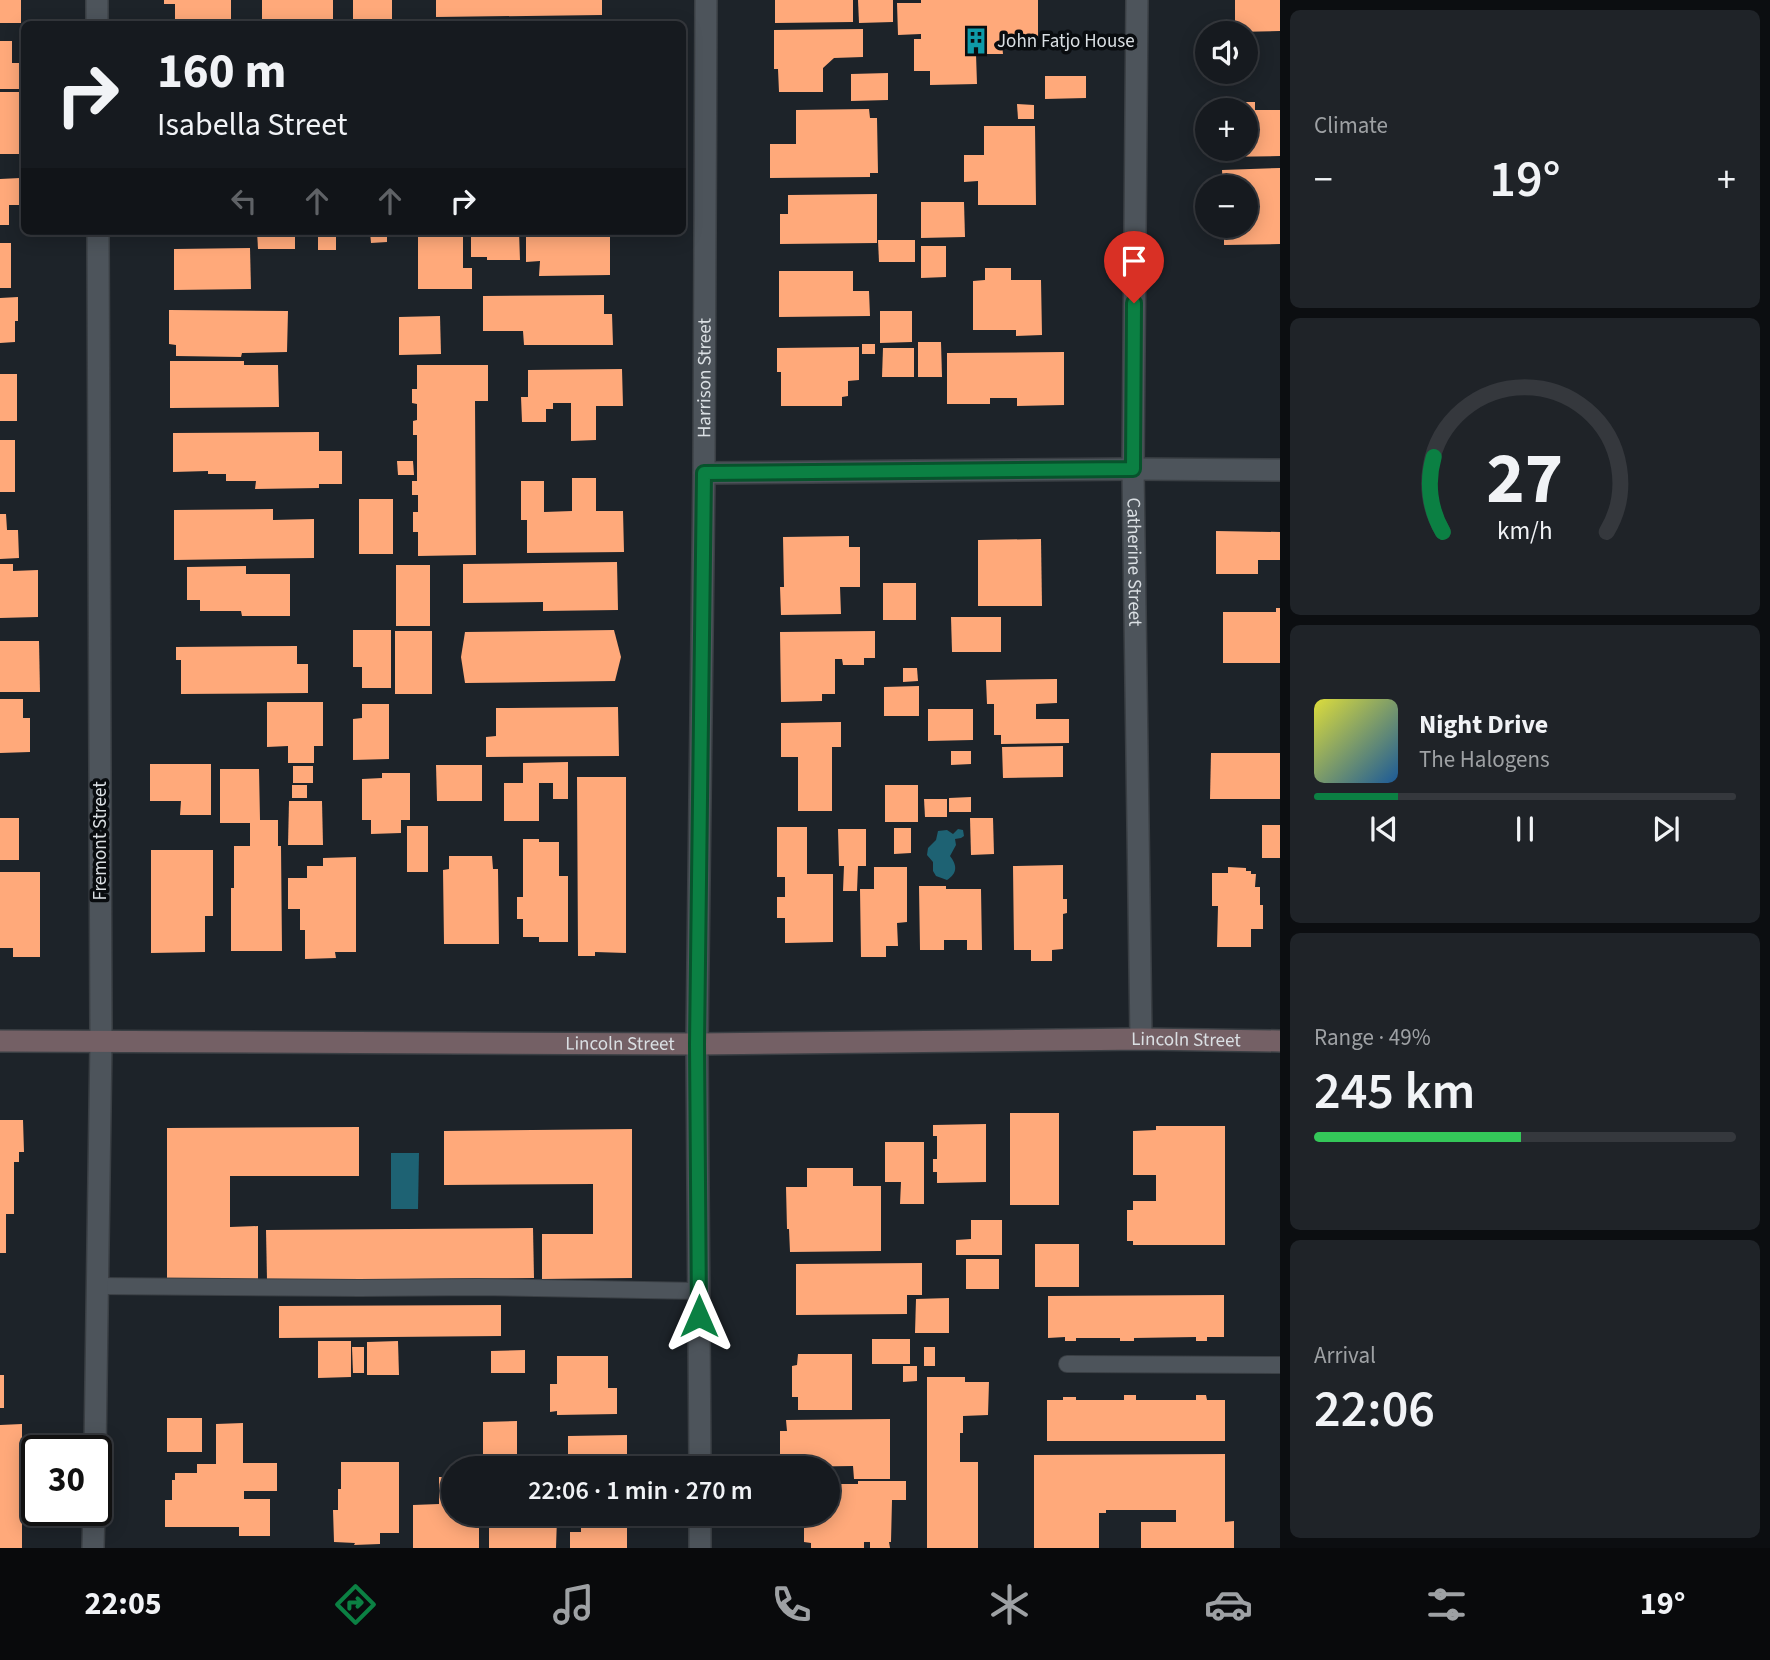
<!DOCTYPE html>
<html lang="en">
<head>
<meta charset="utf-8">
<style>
  body { margin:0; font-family:"Source Sans 3",sans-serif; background:#1f2328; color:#f1f3f6; height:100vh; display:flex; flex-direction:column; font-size:26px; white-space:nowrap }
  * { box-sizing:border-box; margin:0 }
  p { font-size:23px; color:#9ea1a4 }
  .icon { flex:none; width:38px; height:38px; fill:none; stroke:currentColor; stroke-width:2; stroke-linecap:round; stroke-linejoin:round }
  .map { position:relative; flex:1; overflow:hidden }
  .details { display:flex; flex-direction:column; gap:10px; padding:10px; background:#0c0e11; width:490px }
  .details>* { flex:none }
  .top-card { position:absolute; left:21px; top:21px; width:665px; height:214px; border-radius:10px; box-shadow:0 4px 18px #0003,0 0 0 2px #35383d; background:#161a1f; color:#f1f3f6; overflow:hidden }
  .controls { position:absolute; left:1195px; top:21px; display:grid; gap:14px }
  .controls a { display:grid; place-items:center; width:63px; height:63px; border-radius:50%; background:#161a1f; box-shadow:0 4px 18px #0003,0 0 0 2px #35383d; font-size:35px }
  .speed { position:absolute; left:21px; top:1435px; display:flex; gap:14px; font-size:35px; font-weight:700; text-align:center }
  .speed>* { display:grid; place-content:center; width:91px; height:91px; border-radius:50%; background:#161a1f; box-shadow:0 4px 18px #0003,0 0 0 2px #35383d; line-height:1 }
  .speed .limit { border:4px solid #111; border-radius:10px; background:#fff; color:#111 }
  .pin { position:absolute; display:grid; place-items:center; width:60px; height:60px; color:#fff; margin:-72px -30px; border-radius:50% 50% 50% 0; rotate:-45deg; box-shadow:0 0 7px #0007 }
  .pin .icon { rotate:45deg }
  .me { position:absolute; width:77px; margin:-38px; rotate:0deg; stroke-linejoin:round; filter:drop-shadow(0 0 5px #0008) }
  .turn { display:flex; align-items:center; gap:24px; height:147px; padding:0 21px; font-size:32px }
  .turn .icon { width:91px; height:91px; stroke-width:2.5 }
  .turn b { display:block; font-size:49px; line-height:60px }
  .lanes { display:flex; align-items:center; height:66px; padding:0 21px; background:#0003; justify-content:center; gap:35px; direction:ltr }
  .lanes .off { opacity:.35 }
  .big { font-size:52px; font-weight:600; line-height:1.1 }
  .details .widget { flex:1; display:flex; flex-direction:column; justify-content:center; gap:10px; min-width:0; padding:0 24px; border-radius:10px; background:#1f2328 }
  .details .dial { align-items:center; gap:0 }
  .dial svg { height:182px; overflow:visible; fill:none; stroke:#35383d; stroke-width:7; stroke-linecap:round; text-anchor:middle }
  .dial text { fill:#f1f3f6; stroke:none }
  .song { display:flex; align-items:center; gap:21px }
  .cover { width:84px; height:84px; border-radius:10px; background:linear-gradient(135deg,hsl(60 70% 55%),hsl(210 70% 35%)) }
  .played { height:7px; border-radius:4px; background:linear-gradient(90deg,#0b8043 20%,#35383d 20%) }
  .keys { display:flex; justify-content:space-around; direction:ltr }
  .heat { display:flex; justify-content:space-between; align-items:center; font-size:38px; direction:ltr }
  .charge { height:10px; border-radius:5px; background:linear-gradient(90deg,#34c759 49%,#35383d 0) }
  .trip { position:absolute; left:441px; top:1456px; width:399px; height:70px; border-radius:35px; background:#161a1f; box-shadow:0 4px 18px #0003,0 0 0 2px #35383d; font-weight:600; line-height:70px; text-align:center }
  .menu { display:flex; height:112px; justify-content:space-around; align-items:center; background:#090a0c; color:#9ea1a4 }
  .menu .icon { width:49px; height:49px }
  .menu .active { color:#0b8043 }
  .menu b { font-size:32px; color:#f1f3f6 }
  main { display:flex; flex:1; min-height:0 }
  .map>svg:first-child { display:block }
  .water { fill:#1e6273 }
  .building { fill:#ffa97a }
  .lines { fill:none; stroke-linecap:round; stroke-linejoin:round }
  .lane-casing { stroke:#3a3f44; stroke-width:18 }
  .street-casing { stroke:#3a3f44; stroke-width:24 }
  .secondary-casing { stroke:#3a3f44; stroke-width:24 }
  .lane { stroke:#4d545b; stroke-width:16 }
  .street { stroke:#4d545b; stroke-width:21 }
  .secondary { stroke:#746065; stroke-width:21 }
  .route-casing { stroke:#07532c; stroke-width:18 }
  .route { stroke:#0b8043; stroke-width:12 }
  .labels { text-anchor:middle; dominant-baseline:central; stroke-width:7; stroke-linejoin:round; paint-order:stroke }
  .poi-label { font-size:19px; fill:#dadfe3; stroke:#090c0f; text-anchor:start }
  .street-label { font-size:19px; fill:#dadfe3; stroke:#090c0f }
</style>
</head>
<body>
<main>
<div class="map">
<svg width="1280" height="1548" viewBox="0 0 1280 1548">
  <rect width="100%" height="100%" fill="#1d2329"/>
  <!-- water -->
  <g class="water">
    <path d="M958,829L963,830L964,836L961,838L955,839L956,845L950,856C957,865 958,873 947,880L936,876L933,871V862L927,855L928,848L936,840L938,831L947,830L953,834Z"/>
    <path d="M391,1153H419L418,1209H391Z"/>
  </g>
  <!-- building -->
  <g class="building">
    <rect x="0" y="0" width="21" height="23"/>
    <path d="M164,0H231V22L175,23V4H164Z"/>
    <path d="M262,0H333V21L325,22V24H262Z"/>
    <rect x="353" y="0" width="39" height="24"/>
    <path d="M436,0H602V15L436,17Z"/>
    <path d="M775,0H853V22L775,23Z"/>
    <path d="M858,0H893V22L859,23Z"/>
    <path d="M921,0H1038V43L1002,44L1003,54H976L977,84L930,85V71H914V39H921V34L898,35L897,3H921Z"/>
    <path d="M1235,0H1280V31L1235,32Z"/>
    <path d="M863,29V57L834,58L823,68V92H779L778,69H774V30Z"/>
    <path d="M0,41H12V63H20V89H0Z"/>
    <path d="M888,73V100L851,101V74Z"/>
    <path d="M1045,76H1086V98L1045,99Z"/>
    <path d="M0,92H19L20,154H0Z"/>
    <path d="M1219,102H1255V110H1280V156L1219,157V149H1246V110H1219Z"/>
    <path d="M1017,104L1034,105V119H1018Z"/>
    <path d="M869,109L870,118H877L878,173H870V177L770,178V144H796V110Z"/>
    <path d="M984,126H1035L1036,205H978V181L964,182V155H984Z"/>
    <path d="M1280,168V244L1224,245V226H1246V187H1223L1222,170Z"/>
    <path d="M20,178L19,205H9V225H0V179Z"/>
    <path d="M877,194V243L780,244V214H788V195Z"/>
    <path d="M921,202H964L965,237L921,238Z"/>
    <path d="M257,231H295V249H258Z"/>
    <rect x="318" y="231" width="18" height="19"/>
    <path d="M471,231H519L520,260H487V257H471Z"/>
    <path d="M539,231H610V275L539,276L540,261L526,262V232Z"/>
    <path d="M370,232H387V242L371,243Z"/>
    <path d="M418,232H463V268H472V289H418Z"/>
    <path d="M878,240H915V262H879Z"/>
    <rect x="0" y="243" width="11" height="45"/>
    <path d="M921,246H946V277L921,278Z"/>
    <path d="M250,248L251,289L174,290V249Z"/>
    <path d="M985,268H1011V280H1041L1042,335L1016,336V330H973V281L985,280Z"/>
    <path d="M779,271H853V291H869L870,316L779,317Z"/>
    <path d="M604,295V314H612L613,345H524L523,331H483V296Z"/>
    <path d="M18,297V321H15V342L0,343V298Z"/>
    <path d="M169,310L288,311L287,352L242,353L241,357L176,356V345L169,344Z"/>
    <path d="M880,311H912V342L880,343Z"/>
    <path d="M440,316L441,354L399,355V317Z"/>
    <path d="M918,342H941L942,377H918Z"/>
    <rect x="862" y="344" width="13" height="10"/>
    <path d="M859,347V380L848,381V396L842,397V406H781V372H777V348Z"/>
    <path d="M883,348H914V377H882Z"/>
    <path d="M1064,352V405L1017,406V398H990V404H947V353Z"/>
    <path d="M170,361H244V365H278L279,407L170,408Z"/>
    <path d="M417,365H488V401H475L476,555L418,556V532H413V512H418V495H412V481H417V435H413V421L417,420V404L412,403V389H417Z"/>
    <path d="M622,369L623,406H596V440L571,441V403H553V409H546V422H522L521,397H528V370Z"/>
    <rect x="0" y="374" width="17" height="47"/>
    <path d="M319,432V451H342V484H319V488L255,489L256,481H226V474H208V471L173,472V433Z"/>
    <rect x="0" y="440" width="15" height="52"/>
    <path d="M397,461H413L414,475H398Z"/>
    <path d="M572,478H596V511H623L624,552L527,553V520H521V481H544V512L572,511Z"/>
    <rect x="359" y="499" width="34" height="55"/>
    <path d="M273,509V520L314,519V558L174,560V510Z"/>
    <path d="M0,514H6L7,530H18L19,558L0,559Z"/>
    <path d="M1216,531L1280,532V560H1258V574H1216Z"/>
    <path d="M849,536V547H860V587H840L841,614L781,615L780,587H784L783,537Z"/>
    <path d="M1041,539L1042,606H978V540Z"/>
    <path d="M617,562L618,610L543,611V602L463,603V564Z"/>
    <path d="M0,564H13V571L38,570V617L0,618Z"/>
    <rect x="396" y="565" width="34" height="61"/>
    <path d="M246,566V574H290V616H242L241,611H200V600H187V567Z"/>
    <rect x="883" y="583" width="33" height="37"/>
    <path d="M1276,608H1280V663H1223V612H1276Z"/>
    <path d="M951,617H1001V652H952Z"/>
    <path d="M353,630H391V688H362V667H353Z"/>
    <path d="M614,630L621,657L615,681L465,683L461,657L465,632Z"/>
    <rect x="395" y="631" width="37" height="63"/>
    <path d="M875,631V658H864V665H843L842,659H835V694H822V701L781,702L780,632Z"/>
    <path d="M0,641H39L40,692H0Z"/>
    <path d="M297,646V664H308V693L181,694V660H176V647Z"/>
    <path d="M903,668H917L918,681L903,682Z"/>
    <path d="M1057,679V703L1036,704V719H1069V743L1001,744V735H994V704H987L986,680Z"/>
    <path d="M919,686V716H884V687Z"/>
    <path d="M0,699H23V718H30V752L0,753Z"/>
    <path d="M267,702H323V746H314V763H288V746L267,747Z"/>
    <path d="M362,704H389V759L353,760V719L362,718Z"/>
    <path d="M618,707L619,756L486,757V737L496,736V708Z"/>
    <path d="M928,709H973V740L928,741Z"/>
    <path d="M841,722V747H832V811H798V757H781V723Z"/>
    <path d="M1063,746V777L1003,778L1002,747Z"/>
    <path d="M951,751H971V764L951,765Z"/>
    <path d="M1211,753H1280V799H1210Z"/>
    <path d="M568,762V799H553V783H539V821H504V783H523V763Z"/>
    <path d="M150,764H211V815H180L181,801H150Z"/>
    <path d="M436,765H482V801H437Z"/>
    <rect x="293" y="766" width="20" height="17"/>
    <path d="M220,769H259L260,820H278V846H281L282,951H231V888H234V846H250V823H220Z"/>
    <path d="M382,773H410V820H401V833L371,834V820H362V779L382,778Z"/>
    <path d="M577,777H626V953L595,952V956H578Z"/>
    <rect x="292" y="785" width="15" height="13"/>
    <rect x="885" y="785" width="33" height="37"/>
    <path d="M971,797V812H949V798Z"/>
    <path d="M924,799H947V817H925Z"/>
    <path d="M289,801H322L323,845H288Z"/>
    <rect x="0" y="818" width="19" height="42"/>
    <path d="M970,818H993L994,854L971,855Z"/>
    <rect x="1262" y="825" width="18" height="33"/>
    <rect x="407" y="826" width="21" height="46"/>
    <path d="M777,827H807V874H833V942L785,943V918H777V897H785V877H777Z"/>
    <path d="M894,828H911V853L894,854Z"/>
    <path d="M838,829H866V866H858L857,891H843L844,866H839Z"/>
    <path d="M523,839H539V842H559V876H568V942H539V937H523V919H517V897H523Z"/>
    <path d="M151,850H213V916H205V952L151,953Z"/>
    <path d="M449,856H492L493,869H498L499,944H444L443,870L449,869Z"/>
    <path d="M356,857V952H335L336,958L305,959V930H300V909H288V878H307V866H323V858Z"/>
    <path d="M1063,865V899H1067V913L1063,914V949L1052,950V961H1031V950H1014L1013,866Z"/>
    <path d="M874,867H907V922L897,923L898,946H886V957H861L860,889H874Z"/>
    <path d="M1228,867L1246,868V871H1251V874H1256L1255,887H1260V905H1263V929H1251V947H1217L1218,906H1212V873H1228Z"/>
    <path d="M0,872H40V957H13V948H0Z"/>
    <path d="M919,886H946V889H981L982,950H967V940H944V950H920Z"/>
    <rect x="1010" y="1113" width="49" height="92"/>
    <path d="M0,1120H23L24,1152H19V1162H14V1214H6V1253H0Z"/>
    <path d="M986,1124V1182L937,1183V1172H933V1159H937V1136H933V1125Z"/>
    <path d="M1156,1126H1225V1245H1133V1241H1127V1210H1133V1201H1156V1175H1133V1131L1156,1130Z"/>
    <path d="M359,1127V1176H230V1227L258,1226V1280L167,1281V1128Z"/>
    <path d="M632,1129V1278L542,1279V1234H593V1184L444,1185V1131Z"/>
    <path d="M885,1142H924V1204H900L901,1182H885Z"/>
    <path d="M807,1168H853V1186H881V1251L790,1252L789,1229H787L786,1187H807Z"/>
    <path d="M971,1220H1002V1255H956V1240L971,1239Z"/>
    <path d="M533,1228L534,1278L267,1280L266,1230Z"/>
    <rect x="1035" y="1244" width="44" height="43"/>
    <rect x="966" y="1259" width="33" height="30"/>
    <path d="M922,1263V1295H907V1314L796,1315V1264Z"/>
    <path d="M1224,1295V1337H1207V1341H1196V1337L1134,1338V1341H1120V1338H1076V1341H1065V1337L1048,1338V1296Z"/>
    <path d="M949,1298V1333H915L916,1299Z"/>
    <path d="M501,1305V1336L279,1338V1306Z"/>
    <rect x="872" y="1339" width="38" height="25"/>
    <path d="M318,1341H351V1377L318,1378Z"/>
    <path d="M398,1341L399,1375H367V1342Z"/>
    <path d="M352,1347H364V1373H353Z"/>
    <rect x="924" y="1347" width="11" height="19"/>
    <path d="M525,1350V1373H491V1351Z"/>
    <path d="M798,1354H852V1410H798V1397H792V1366L797,1365Z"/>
    <path d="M557,1356H608V1388H617V1414L557,1415V1411L550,1412V1384H557Z"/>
    <path d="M903,1366H917V1381L903,1382Z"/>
    <rect x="0" y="1375" width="4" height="33"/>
    <path d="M927,1377H965V1382H989L988,1415L963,1416V1433H960V1462H978V1548H927Z"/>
    <path d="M1124,1395H1136V1400H1196V1395H1206L1207,1400H1225V1441H1047V1400H1063V1397H1076V1400H1124Z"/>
    <rect x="167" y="1418" width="35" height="34"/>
    <path d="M890,1419V1479H854L853,1466L787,1467V1454H780V1431H787L786,1420Z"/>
    <path d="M517,1421V1468H483V1422Z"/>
    <path d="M243,1423V1463H277V1491H244V1499H270V1536H239V1527H165V1500H172V1480H175V1473H197V1464H216V1424Z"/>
    <path d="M22,1424V1548H0V1425Z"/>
    <path d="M627,1435V1468H568V1436Z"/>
    <path d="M1225,1454V1522L1234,1521V1548H1141V1522H1176V1510H1106V1513H1099V1548H1034V1455Z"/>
    <path d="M341,1462H399V1533H380V1544L354,1545L355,1543L334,1542L333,1510H338V1489H341Z"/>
    <path d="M439,1477H453V1514H479V1548H413V1505L439,1504Z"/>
    <path d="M858,1481H906V1500H892L891,1542H889L890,1548H870V1542H864V1548H811V1543L804,1542V1527H809V1521L804,1522V1514H828V1484H858Z"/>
    <path d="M489,1514H505L506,1518H557L556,1548H489Z"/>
    <path d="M581,1514H627V1548H570V1532H581Z"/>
  </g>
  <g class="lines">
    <!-- lane casing -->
    <g class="lane-casing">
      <g id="lane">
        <path d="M97,1286L360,1288L478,1287L699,1291"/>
        <path d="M1067,1364L1280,1365"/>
      </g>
    </g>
    <!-- street casing -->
    <g class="street-casing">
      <g id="street">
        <path d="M97,0V24"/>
        <path id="s1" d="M1137,0L1133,469L1141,1039"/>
        <path d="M704,473L1133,469L1280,470"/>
        <path d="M95,1451L101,1041L98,231"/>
        <path id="s2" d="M700,1468L697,1044L704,473L706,0"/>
        <path d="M700,1514V1548"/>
        <path d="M93,1548L94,1510"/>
      </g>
    </g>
    <!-- secondary casing -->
    <g class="secondary-casing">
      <g id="secondary">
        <path id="s3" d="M0,1041L697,1044L1141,1039L1280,1041"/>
      </g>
    </g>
    <!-- lane -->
    <use href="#lane" class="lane"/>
    <!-- street -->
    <use href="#street" class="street"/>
    <!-- secondary -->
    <use href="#secondary" class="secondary"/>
  </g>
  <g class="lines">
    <!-- route casing -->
    <g class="route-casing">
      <path id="route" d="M699,1316L697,1044L704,473L1133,469L1134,303"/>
    </g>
    <!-- route -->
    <use href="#route" class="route"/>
  </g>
  <!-- icons -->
  <defs>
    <g id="building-bare" transform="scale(2.1)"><path d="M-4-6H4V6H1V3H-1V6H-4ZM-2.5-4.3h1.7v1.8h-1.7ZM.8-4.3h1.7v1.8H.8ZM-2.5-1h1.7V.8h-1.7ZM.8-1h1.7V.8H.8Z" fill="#0f9aa8" stroke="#090c0f" stroke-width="2.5" paint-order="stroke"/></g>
  </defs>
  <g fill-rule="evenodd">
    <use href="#building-bare" x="976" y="41"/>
  </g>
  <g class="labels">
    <!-- poi labels -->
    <g class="poi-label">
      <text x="997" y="41">John Fatjo House</text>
    </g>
    <!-- street labels -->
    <g class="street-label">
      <text stroke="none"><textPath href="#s2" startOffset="1090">Harrison Street</textPath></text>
      <text stroke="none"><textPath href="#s1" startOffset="562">Catherine Street</textPath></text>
      <text transform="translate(100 841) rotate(-90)">Fremont Street</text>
      <text stroke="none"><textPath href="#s3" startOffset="1186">Lincoln Street</textPath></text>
      <text stroke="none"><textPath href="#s3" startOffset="620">Lincoln Street</textPath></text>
    </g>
  </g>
</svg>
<div class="controls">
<a><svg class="icon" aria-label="sound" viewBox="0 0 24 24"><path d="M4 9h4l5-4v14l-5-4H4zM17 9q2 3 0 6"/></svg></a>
<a>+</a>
<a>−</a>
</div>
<div class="speed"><div class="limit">30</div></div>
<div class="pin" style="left:1134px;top:303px;background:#d93025"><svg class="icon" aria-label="arrive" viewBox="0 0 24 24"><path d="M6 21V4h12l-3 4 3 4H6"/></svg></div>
<svg class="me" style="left:699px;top:1316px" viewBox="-20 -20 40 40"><path d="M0-17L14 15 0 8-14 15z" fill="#0b8043" stroke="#fff" stroke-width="4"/></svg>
<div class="trip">22:06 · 1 min · 270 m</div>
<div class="top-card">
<div class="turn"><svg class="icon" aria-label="right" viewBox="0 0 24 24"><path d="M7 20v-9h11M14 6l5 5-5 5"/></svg><div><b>160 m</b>Isabella Street</div></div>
<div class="lanes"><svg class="icon off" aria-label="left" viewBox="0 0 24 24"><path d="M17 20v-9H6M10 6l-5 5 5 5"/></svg><svg class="icon off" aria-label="ahead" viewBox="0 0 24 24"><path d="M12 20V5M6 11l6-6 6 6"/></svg><svg class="icon off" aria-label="ahead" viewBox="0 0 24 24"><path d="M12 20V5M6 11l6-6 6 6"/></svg><svg class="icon" aria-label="right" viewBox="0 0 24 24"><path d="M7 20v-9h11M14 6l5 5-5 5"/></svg></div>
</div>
</div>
<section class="details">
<div class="widget"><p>Climate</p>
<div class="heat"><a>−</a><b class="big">19°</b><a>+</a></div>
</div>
<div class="widget dial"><svg viewBox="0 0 100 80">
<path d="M14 69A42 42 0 1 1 86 69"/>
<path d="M14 69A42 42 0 0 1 10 36" stroke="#0b8043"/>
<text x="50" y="56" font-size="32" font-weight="700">27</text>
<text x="50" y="72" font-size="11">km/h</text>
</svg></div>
<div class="widget">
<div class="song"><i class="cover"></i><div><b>Night Drive</b><p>The Halogens</p></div></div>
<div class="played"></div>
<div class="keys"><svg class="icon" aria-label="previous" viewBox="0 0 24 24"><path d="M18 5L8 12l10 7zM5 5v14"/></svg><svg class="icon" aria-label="pause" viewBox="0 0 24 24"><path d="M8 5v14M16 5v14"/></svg><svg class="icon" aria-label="next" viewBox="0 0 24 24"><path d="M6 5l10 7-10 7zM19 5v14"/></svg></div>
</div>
<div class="widget"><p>Range · 49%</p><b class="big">245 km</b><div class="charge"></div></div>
<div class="widget"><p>Arrival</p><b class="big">22:06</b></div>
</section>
</main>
<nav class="menu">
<b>22:05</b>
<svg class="icon active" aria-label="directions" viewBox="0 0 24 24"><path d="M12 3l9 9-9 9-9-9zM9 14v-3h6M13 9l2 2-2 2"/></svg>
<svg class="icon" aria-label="music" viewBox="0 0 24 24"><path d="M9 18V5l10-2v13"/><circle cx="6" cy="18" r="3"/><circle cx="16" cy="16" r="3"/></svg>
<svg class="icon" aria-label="phone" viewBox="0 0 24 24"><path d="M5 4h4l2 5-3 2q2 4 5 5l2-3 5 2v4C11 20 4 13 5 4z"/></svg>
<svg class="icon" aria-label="climate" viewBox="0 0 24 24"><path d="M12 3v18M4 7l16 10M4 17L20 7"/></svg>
<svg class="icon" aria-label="car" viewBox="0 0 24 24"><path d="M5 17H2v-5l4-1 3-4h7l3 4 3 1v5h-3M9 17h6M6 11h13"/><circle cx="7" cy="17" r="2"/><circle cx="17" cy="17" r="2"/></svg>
<svg class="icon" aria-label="filters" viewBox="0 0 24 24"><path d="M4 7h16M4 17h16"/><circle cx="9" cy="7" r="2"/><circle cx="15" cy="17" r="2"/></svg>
<b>19°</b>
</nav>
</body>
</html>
